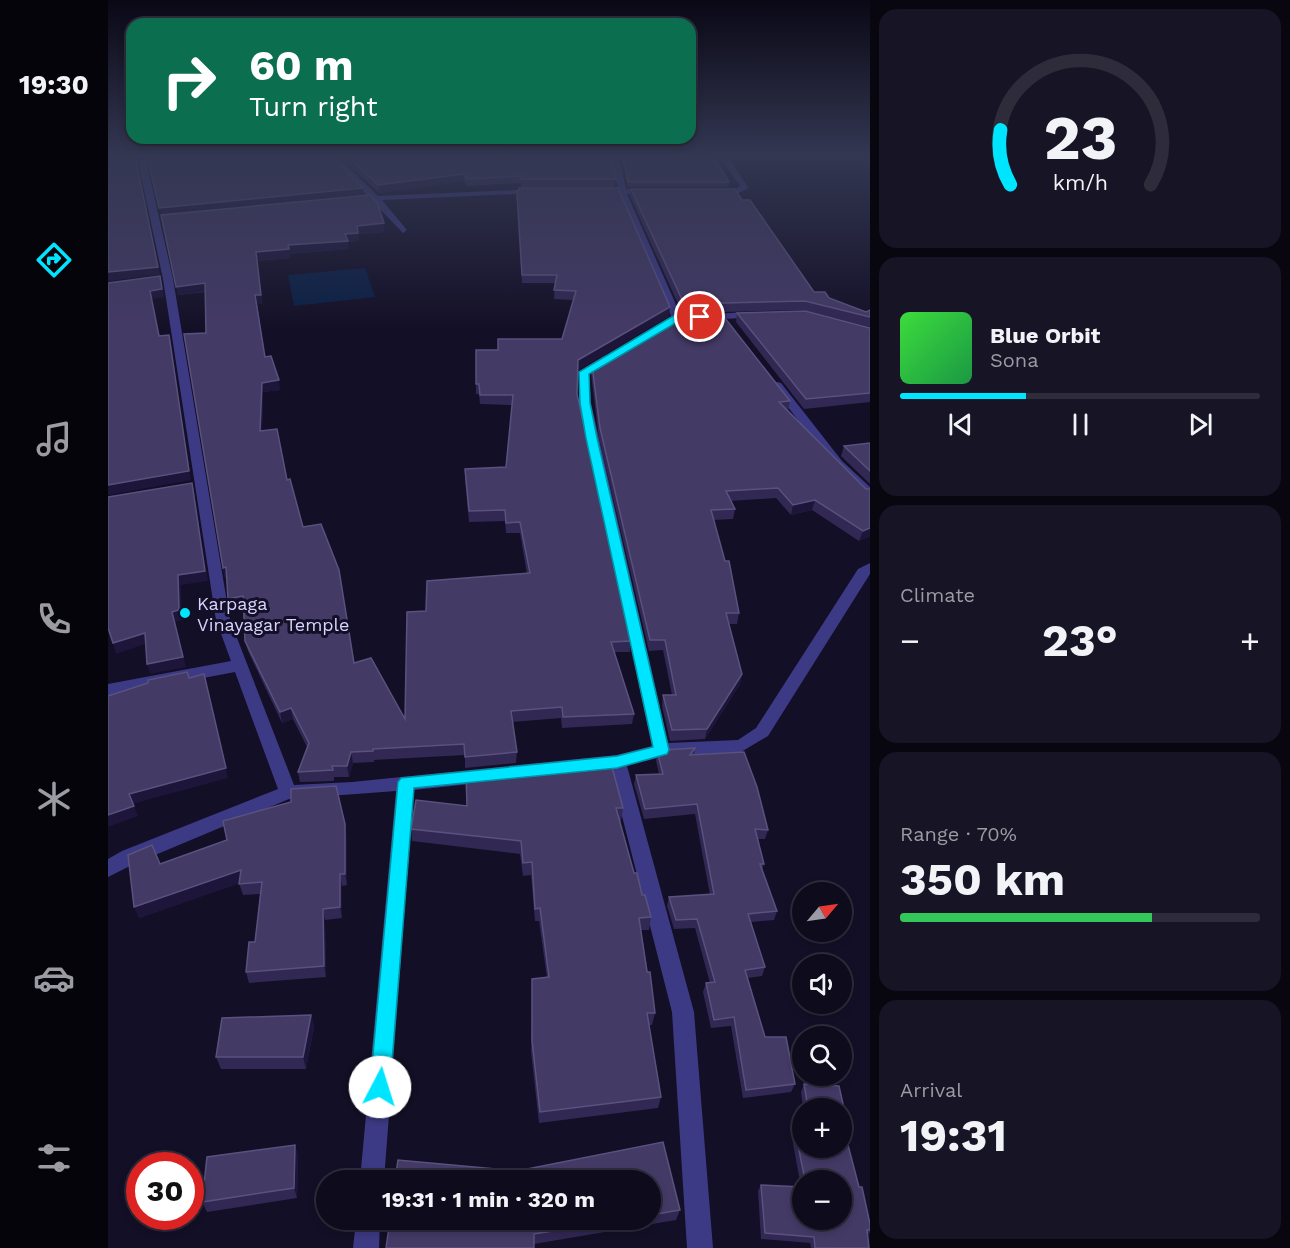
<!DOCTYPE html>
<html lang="en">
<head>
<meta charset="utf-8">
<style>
  body { margin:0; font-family:"Work Sans",sans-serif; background:#171425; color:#f1f3f6; height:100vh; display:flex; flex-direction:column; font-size:22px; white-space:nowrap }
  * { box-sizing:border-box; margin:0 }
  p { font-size:20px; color:#9b9ba3 }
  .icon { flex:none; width:33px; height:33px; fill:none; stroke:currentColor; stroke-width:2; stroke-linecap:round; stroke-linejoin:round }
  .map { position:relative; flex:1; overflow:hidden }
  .sheet { display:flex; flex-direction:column; gap:9px; padding:9px; background:#08060f; width:420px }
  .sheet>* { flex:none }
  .hud { position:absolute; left:18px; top:18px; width:570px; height:126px; border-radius:18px; box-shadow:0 3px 9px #0003,0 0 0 2px #2e2b3b; background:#0b6e4f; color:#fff; overflow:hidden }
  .needle { width:39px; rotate:61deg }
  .buttons { position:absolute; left:684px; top:882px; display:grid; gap:12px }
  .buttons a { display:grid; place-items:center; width:60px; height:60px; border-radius:50%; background:#0e0b1c; box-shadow:0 3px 9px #0003,0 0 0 2px #2e2b3b; font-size:30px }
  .speed { position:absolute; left:18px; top:1152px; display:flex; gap:12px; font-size:30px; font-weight:700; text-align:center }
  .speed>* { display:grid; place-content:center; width:78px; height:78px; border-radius:50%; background:#0e0b1c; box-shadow:0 3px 9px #0003,0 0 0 2px #2e2b3b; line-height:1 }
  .speed .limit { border:9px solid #d22; background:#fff; color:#111 }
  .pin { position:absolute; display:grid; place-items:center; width:51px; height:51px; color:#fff; margin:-26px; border:3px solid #fff; border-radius:50%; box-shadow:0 2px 6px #0007 }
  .me { position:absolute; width:66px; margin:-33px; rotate:5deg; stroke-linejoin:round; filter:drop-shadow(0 0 4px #0008) }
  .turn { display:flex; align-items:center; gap:21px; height:126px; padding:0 24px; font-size:27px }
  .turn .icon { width:78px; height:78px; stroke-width:2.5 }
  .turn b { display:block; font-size:42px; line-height:51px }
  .big { font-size:45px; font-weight:700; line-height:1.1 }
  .sheet .card { flex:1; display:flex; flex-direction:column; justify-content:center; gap:9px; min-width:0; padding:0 21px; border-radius:18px; background:#171425 }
  .sheet .dial { align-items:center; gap:0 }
  .dial svg { height:156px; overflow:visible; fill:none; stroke:#2e2b3b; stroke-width:7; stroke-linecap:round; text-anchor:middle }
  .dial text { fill:#f1f3f6; stroke:none }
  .song { display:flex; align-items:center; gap:18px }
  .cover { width:72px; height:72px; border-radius:9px; background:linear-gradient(135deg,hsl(120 70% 55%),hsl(140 70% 35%)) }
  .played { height:6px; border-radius:3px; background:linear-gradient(90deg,#00e5ff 35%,#2e2b3b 35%) }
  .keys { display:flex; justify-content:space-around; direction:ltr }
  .heat { display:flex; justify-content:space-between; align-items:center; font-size:33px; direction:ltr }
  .charge { height:9px; border-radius:4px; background:linear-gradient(90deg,#34c759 70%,#2e2b3b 0) }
  .trip { position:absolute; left:208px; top:1170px; width:345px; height:60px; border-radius:30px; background:#0e0b1c; box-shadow:0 3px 9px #0003,0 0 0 2px #2e2b3b; font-weight:700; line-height:60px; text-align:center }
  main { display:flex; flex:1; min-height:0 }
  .dock { display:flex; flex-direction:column; width:108px; justify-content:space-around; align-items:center; background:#06040b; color:#9b9ba3 }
  .dock .icon { width:42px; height:42px }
  .dock .selected { color:#00e5ff }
  .dock b { font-size:27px; color:#f1f3f6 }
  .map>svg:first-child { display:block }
  .water { fill:#0a1f44 }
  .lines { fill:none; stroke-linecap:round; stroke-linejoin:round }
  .street { fill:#3d3a85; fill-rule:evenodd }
  .wall { fill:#312854; fill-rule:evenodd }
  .shaded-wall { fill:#1d163a }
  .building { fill:#433a66; stroke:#5a527e; stroke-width:1.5 }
  .route { fill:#00e5ff; stroke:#0095a6; stroke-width:1.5 }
  .poi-dot { fill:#00e5ff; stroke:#130f26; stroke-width:2 }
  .labels { text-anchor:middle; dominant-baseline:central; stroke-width:6; stroke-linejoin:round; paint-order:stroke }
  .poi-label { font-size:18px; fill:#d9d4ff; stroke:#130f26; text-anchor:start }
</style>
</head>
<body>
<main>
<nav class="dock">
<b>19:30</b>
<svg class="icon selected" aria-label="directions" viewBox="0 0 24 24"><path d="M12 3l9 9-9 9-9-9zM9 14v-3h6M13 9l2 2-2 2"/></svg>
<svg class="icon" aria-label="music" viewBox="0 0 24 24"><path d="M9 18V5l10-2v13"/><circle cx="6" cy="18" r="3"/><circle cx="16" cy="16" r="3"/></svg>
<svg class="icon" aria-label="phone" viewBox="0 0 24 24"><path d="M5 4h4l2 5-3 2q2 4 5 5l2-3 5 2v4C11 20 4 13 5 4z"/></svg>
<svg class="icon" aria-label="climate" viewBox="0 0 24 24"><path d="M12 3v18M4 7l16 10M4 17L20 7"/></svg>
<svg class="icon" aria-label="car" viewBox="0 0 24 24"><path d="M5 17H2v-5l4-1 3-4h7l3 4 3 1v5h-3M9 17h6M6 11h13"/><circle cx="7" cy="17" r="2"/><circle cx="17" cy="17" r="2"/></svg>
<svg class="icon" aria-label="filters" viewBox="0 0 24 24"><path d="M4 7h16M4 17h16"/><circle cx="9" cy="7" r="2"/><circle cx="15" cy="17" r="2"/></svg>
</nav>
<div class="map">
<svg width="762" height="1248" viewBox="0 0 762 1248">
  <rect width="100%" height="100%" fill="#130f26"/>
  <!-- water -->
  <path class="water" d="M257,268L267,297L186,306L180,275Z"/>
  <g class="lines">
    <!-- street -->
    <g class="street">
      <path d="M29,156H37L65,279L122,620L186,785L244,782L509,755L544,746L471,403V372L496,356H504L505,358L481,373L483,403L560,743L630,740L648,728L750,569L762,563V574L660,736L633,752L553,757L519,766L586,1012L605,1248H579L564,1012L502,769L306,790L276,1180H252L288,791L181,799L28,863L0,877V859L14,851L170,789L127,672L0,696V684L123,661L108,620L55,279Z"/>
      <path d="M221,156H229L270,196L430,189L434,191L430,193L274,200L299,230L295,233Z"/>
      <path d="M394,156H402L408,163L401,165Z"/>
      <path d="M499,156H507L513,166L518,189L544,190L548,192L544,194H519L574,318L573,320L564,318L511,194L493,193L489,191L493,189H510L505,166Z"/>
      <path d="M611,156H619L640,187L639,189L628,194H607V190H626L632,186Z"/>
      <path d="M648,312L653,315L652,317L597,320L592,317L597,314Z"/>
      <path d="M669,382L673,383L734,461L762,487V498L757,497L726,467L663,385Z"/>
      <path d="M248,1220H272L271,1248H245Z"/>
    </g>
  </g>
  <!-- wall -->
  <g class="wall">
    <path d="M232,156H397L400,160L406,158L405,156H501L508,179L507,187H413V183L358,186L356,181L271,193Z"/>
    <path d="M510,156H605L621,182L620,187H520L515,166Z"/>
    <path d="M523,189L634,200L706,292L758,312L762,310V327L695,310L574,313L522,196Z"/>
    <path d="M409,194L561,316L470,370L469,394L523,641L522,652H506L526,714L524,724L454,728L453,718L404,722L409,752L408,763L357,768V755L266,760V762L245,763L241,777H226V781L192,782L190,772L199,747L185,719L174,723L140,651L137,641L135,607L123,609L120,599L119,578H117L115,568L98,333L97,292L70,295L53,215L276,232L250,234L251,241L240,242V249L181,254L182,258L149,261L154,304H149L157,357L172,390L155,392L154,431L179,480L195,527L246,663L297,719L318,611L419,574L412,533H398L397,521L361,522L357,479V469L398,467L404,405L372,404L371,394H368V350H390L454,339L465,300L446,299L447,283H414Z"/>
    <path d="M629,313L762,328V402L696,409L628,322Z"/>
    <path d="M484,365L682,401L680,411L758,489H762V536L751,541L704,510L683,515L668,498L622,501L627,509L625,519L606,520L631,613L629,624H621L634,674L632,684L597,739L562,741L554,706L555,695H564L555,650L541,651L491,438L483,374Z"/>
    <path d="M762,443V484L733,456L736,446Z"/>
    <path d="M587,748L586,755L660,830L657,839H650L656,864L654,870L669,911L666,920L643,922L657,967L654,976L640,978L657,1037L687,1084L683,1092L635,1098L623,1026L603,1028L595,992L598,983H602L587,928L566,929L559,906L561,897L602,895L587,814L536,819L526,784L528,775L551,774L548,761L549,751Z"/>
    <path d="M412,776L515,808L513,821H512L526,873L543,917L541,930H533L547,1013L544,1025H541L553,1097L550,1108L431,1123L423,1052L424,979L439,978L431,921H427L423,875L415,876L412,854L304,841L303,829L359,805Z"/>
    <path d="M239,836V885L234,886V918L217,920L218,977L141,983L138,972L147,942L152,894L135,895L131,883L31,918L52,864Z"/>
    <path d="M203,1015L206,1027L198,1069H113L108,1057Z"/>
    <path d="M696,1084L731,1086L741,1131L738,1136L751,1187H754L762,1224V1232L759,1236L760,1248H703L702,1243L653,1239L650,1191L653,1185L693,1187L682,1127L685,1121L694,1119V1148H734V1108H695L693,1092ZM694,1180H734V1220H694Z"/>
    <path d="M187,1145L190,1156L189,1198L99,1212L94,1202Z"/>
    <path d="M543,1180L572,1210L568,1220L426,1244L282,1220H543Z"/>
  </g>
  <!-- shaded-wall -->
  <g class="shaded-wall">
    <path d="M28,156L52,275L0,281V272Z"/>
    <path d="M356,174V181L271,193L270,185Z"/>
    <path d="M255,188V195L53,215L51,208Z"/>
    <path d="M276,223V232L250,234L251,241L240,242V249L181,254L182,258L149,261L154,304H149L147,295L148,252L237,234L249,226Z"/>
    <path d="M52,276L56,297L44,299L42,291Z"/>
    <path d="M97,283L99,291L70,295L68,287Z"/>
    <path d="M562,307L561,316L470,370V360Z"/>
    <path d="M61,335L83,480L0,495V485Z"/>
    <path d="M171,380L172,390L155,392L154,441L152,431L154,383Z"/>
    <path d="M84,483L100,581L73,585L74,620L67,622L78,667L42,674L39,664L64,612L70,575Z"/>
    <path d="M707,500L704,510L683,515L685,505Z"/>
    <path d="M762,528V536L751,541L755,531Z"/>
    <path d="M118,567L120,578H117L115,568Z"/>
    <path d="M135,596L137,606L123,609L120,599Z"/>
    <path d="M37,633L40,643L8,654L5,643Z"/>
    <path d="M96,674L120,778L24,804L21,794Z"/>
    <path d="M634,674L632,684L597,739L599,729Z"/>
    <path d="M183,708L185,719L174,723L172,712Z"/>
    <path d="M243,752L245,763L241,777L239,766Z"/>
    <path d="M26,806L30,816L0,827V815Z"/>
    <path d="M237,824L239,836V885L237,874Z"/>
    <path d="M133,870L136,882L31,918L26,907Z"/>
    <path d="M232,874L234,886V918L232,907Z"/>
    <path d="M215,909L217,920L218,977L216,966Z"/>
    <path d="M203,1015L206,1027L198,1069L195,1057Z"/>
    <path d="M187,1145L190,1156L189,1198L186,1188Z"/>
  </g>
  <!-- building -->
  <g class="building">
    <path d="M0,156H27L50,267L0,272Z"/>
    <path d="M39,156H224L255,188L51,208Z"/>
    <path d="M239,156H397L400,160L410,156H501L503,160L508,179H413L414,176L358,179L356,174L270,185Z"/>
    <path d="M513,156H605L621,182H520L516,161Z"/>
    <path d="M411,188H510L562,307L470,360L469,394L523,641L503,642L526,714L455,717L454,707L403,711L409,752L357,757L356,744L265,749V751L243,752L239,766H224L225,770L190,772L201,743L183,708L172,712L137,641L135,596L120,599L118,567L115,568L76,334L98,333L97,283L68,287L53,215L262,195L269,202L276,223L249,226L250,233L237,234L240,241L180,245L181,249L148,252L153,295H147L157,357L163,356L171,380L154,383L152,431L169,429L179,480L182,479L195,527L213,524L231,570L246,663L263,658L297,719L299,612L318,611L319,581L422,573L412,522L398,523L397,510L361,511L357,469L398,467L405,395H372L371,384H368V350H390V339H454L468,291L446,290L449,275H414L409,194Z"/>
    <path d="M523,189H627L634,200H642L706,292H717L721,298L758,312L762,310V317L697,301L576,304Z"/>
    <path d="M52,276L54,289L42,291L51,336L61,335L81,471L0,485V283Z"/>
    <path d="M697,311L762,328V393L698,399L629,313Z"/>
    <path d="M613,313L682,401L671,402L758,489H762V528L755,531L707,500L685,505L670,488L618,491L627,509L603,510L617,561H621L631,613H618L634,674L599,729L564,730L555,695H568L557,640H542L492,428L484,365L573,314Z"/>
    <path d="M762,443V471L736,446Z"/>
    <path d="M84,483L97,571L70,575L71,610L64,612L75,657L39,664L37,633L5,643L0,628V497Z"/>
    <path d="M79,672L81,678L96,674L118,768L21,794L26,806L0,815V696L40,683V680Z"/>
    <path d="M587,748L582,755L636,752L649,787L660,830L647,829L656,864H652L669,911L640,914L657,967L637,970L657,1037H678L687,1084L638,1090L626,1017L606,1020L598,983L607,982L589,919L568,920L561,897L606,894L589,804L537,809L528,775L555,774L549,751L555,750Z"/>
    <path d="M504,767L515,808H508L526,873H529L534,895H537L543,917L531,918L539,972H542L547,1013H539L553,1097L432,1112L424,1040V979L441,977L432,908L427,909L424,862L415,863L413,841L303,829L308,800L359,806L358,774L411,768L412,776Z"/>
    <path d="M228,786L237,824V874H232V907L215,909L216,966L138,972L141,942H147L154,882L131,884L133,870L26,907L20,855L44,845L52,864L119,840L115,821L183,802V789Z"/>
    <path d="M203,1015L195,1057H108L114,1018Z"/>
    <path d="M696,1084L731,1086L741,1131L736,1130L751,1187H754L762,1224V1230H759L761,1248H707L706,1237L657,1233L653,1185L694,1187V1220H734V1180H697L685,1121L694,1119V1148H734V1108H700Z"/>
    <path d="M555,1142L572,1210L543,1215V1180H287L290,1160L409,1171Z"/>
    <path d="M187,1145L186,1188L94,1202L99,1157Z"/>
    <path d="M282,1220H514L426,1234V1248H278Z"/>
  </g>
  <!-- sky -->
  <linearGradient id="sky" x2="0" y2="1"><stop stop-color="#0a0815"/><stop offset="0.47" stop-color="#333752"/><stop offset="1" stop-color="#333752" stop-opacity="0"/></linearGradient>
  <rect width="762" height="331" fill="url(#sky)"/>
  <!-- route -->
  <path class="route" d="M592,315L597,317L595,319L571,321L481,374L482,403L489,438L561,750L559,754L509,768L306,788L282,1087L279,1094L272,1097L265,1094L262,1087L290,782L293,778L509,756L545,747L478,438L472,403L471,372L565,316Z"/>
  <!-- markers -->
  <circle class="poi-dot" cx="77" cy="613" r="6"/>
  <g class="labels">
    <!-- poi labels -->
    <g class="poi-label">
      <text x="89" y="603">Karpaga<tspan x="89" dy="21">Vinayagar Temple</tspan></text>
    </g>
  </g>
</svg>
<div class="buttons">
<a><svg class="needle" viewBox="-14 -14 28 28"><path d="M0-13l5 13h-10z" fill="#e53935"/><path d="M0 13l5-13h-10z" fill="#9b9ba3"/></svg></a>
<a><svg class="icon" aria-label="sound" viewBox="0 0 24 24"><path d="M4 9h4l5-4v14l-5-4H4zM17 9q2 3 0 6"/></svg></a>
<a><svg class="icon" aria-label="search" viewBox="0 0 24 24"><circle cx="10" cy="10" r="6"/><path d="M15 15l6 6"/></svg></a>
<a>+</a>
<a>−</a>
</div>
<div class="speed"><div class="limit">30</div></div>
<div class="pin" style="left:592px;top:317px;background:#d93025"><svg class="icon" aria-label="arrive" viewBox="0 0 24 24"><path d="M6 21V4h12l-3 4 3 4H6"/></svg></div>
<svg class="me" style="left:272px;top:1087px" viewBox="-20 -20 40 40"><circle r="19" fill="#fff"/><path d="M0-13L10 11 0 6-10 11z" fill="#00e5ff"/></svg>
<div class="trip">19:31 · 1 min · 320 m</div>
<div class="hud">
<div class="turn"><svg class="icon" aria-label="right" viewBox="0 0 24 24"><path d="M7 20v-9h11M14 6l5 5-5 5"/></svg><div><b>60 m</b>Turn right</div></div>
</div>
</div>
<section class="sheet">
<div class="card dial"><svg viewBox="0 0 100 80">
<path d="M14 69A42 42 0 1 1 86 69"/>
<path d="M14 69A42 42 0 0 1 9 41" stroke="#00e5ff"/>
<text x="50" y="56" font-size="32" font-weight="700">23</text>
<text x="50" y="72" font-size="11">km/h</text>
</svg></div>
<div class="card">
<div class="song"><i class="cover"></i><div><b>Blue Orbit</b><p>Sona</p></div></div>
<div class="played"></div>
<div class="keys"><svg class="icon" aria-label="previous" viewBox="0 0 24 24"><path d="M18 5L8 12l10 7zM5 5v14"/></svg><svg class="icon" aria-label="pause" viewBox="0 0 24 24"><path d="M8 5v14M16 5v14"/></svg><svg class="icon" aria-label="next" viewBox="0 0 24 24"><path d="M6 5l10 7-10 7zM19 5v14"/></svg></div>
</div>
<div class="card"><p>Climate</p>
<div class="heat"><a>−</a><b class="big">23°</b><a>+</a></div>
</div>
<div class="card"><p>Range · 70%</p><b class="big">350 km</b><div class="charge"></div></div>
<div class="card"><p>Arrival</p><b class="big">19:31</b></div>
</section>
</main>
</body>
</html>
